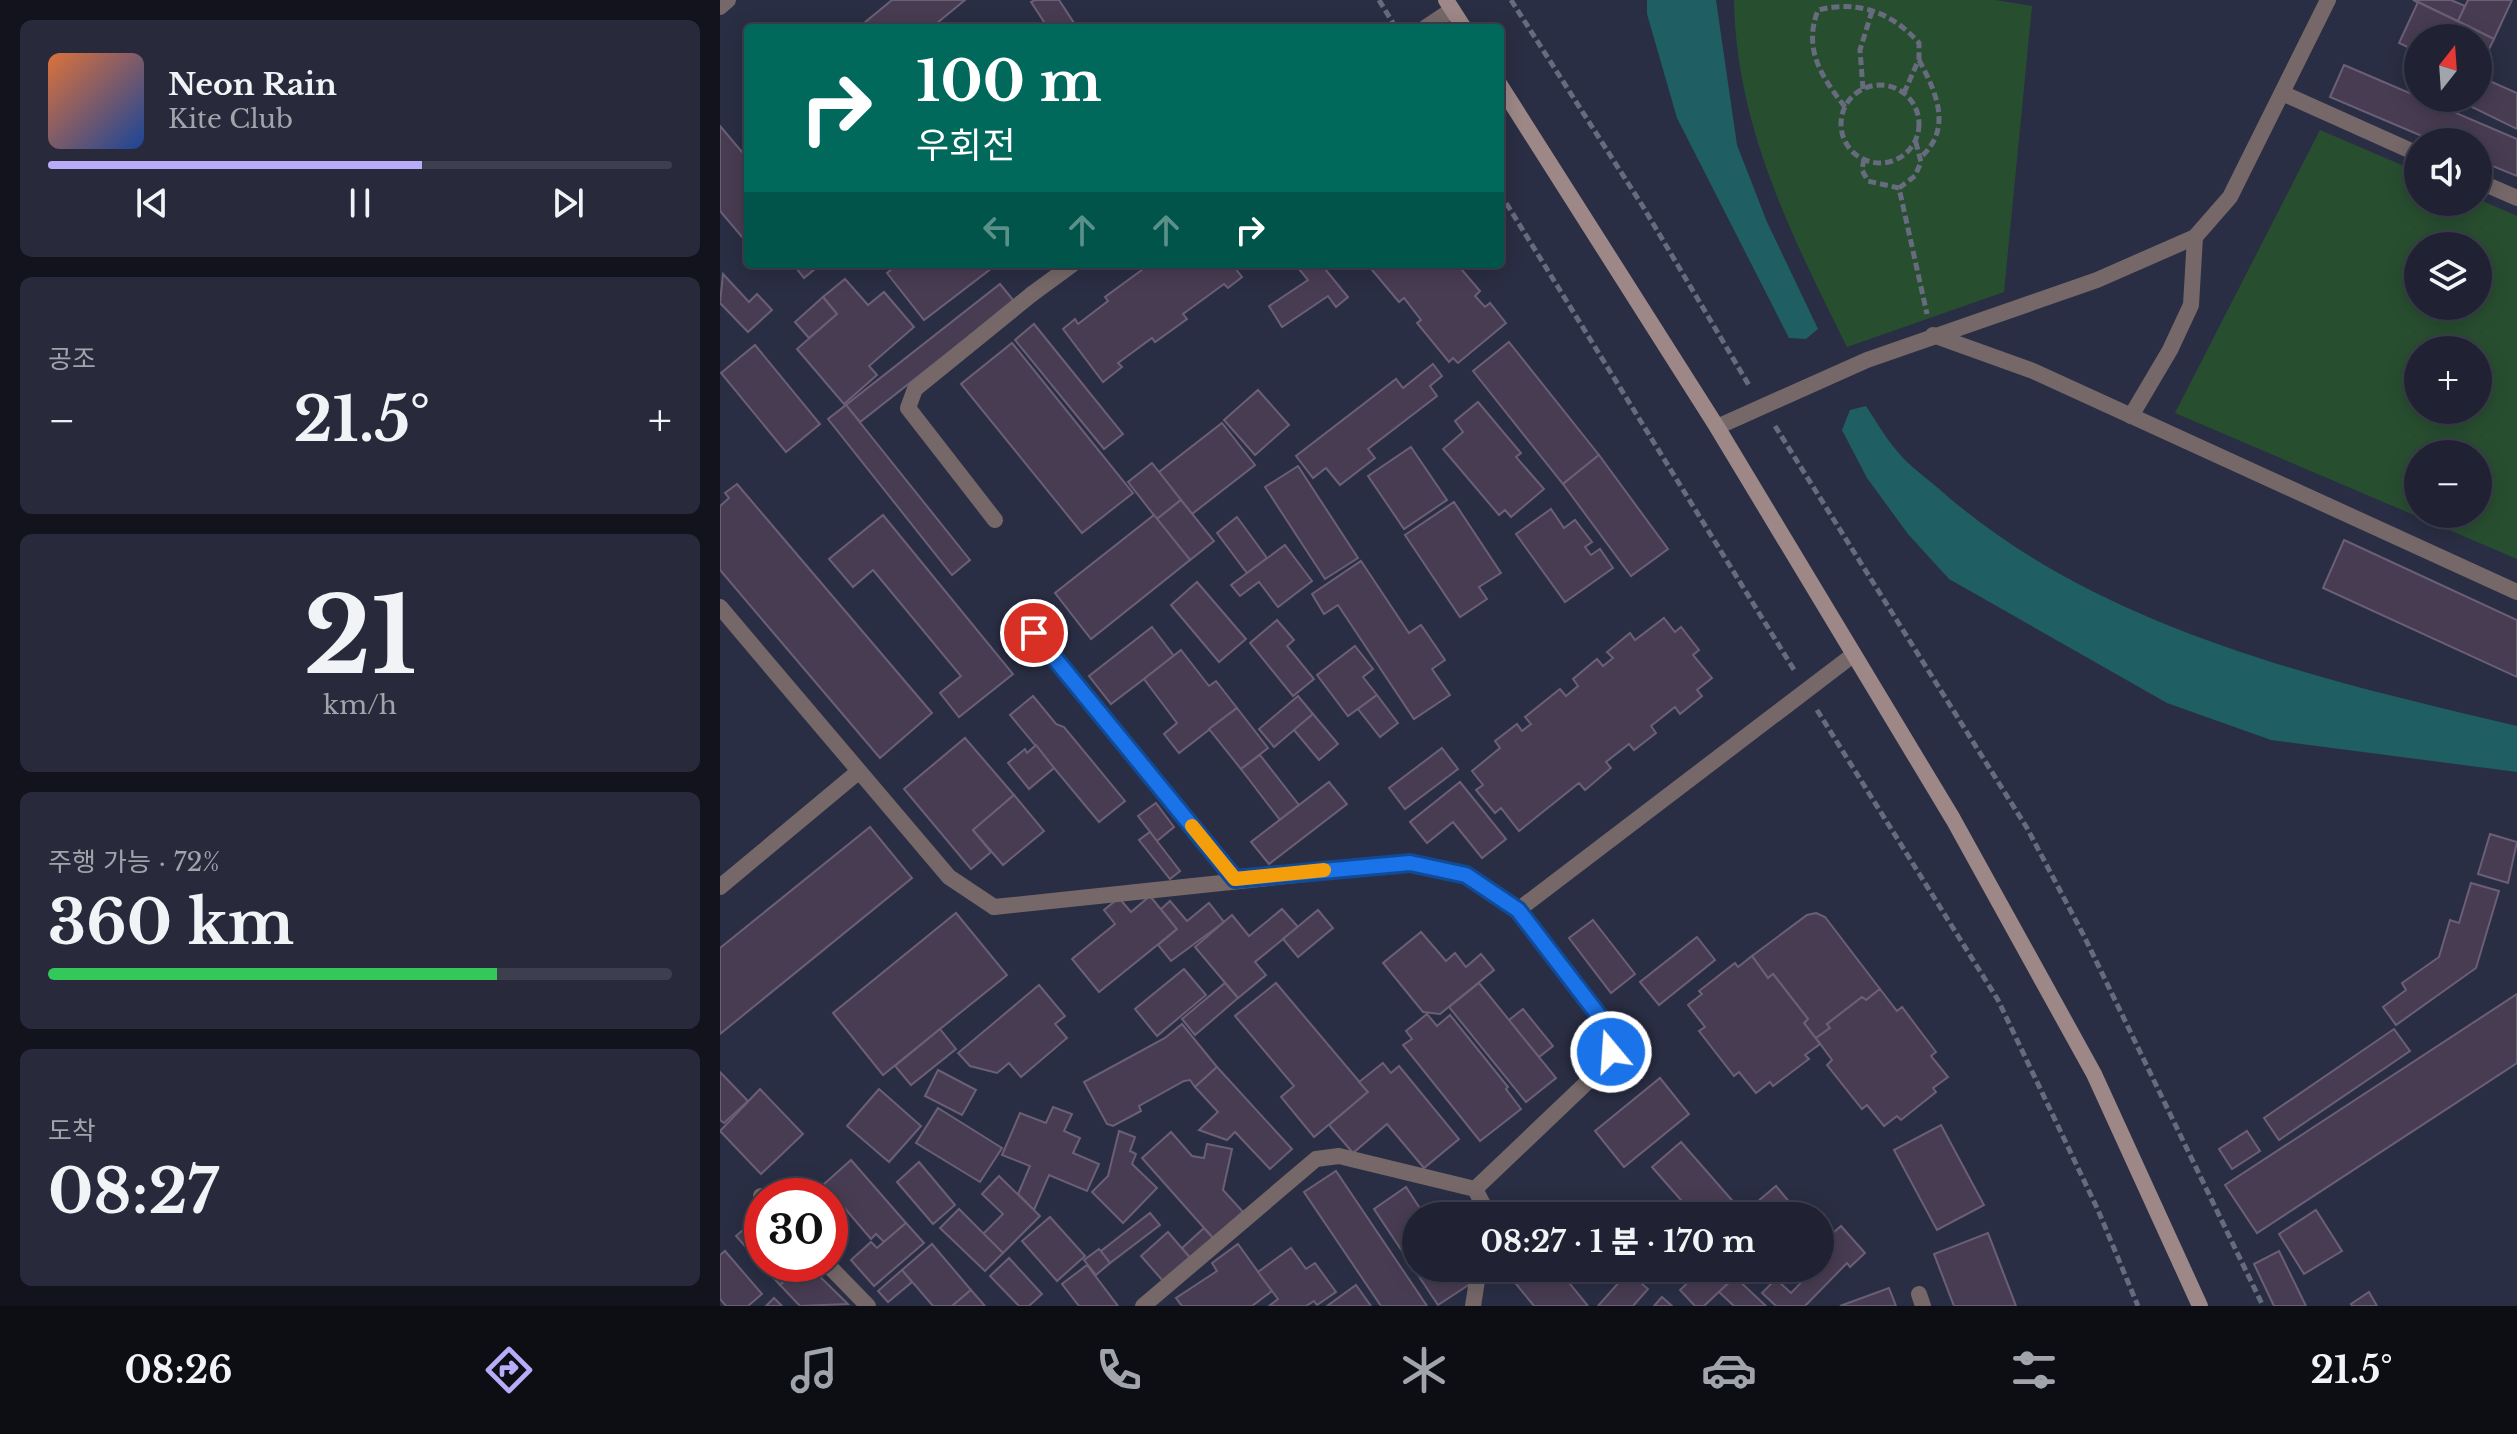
<!DOCTYPE html>
<html lang="ko">
<head>
<meta charset="utf-8">
<style>
  body { margin:0; font-family:"Libre Baskerville","Noto Sans KR",serif; background:#282a3b; color:#f1f3f6; height:100vh; display:flex; flex-direction:column; font-size:30px; white-space:nowrap }
  * { box-sizing:border-box; margin:0 }
  p { font-size:26px; color:#a2a4ac }
  .icon { flex:none; width:44px; height:44px; fill:none; stroke:currentColor; stroke-width:2; stroke-linecap:round; stroke-linejoin:round }
  .map { position:relative; flex:1; overflow:hidden }
  .side { display:flex; flex-direction:column; gap:20px; padding:20px; background:#12131c; width:720px }
  .side>* { flex:none }
  .hud { position:absolute; left:24px; top:24px; width:760px; height:244px; border-radius:8px; box-shadow:0 4px 20px #0003,0 0 0 2px #3d3f4e; background:#00695c; color:#fff; overflow:hidden }
  .needle { width:52px; rotate:17deg }
  .buttons { position:absolute; left:1684px; top:24px; display:grid; gap:16px }
  .buttons a { display:grid; place-items:center; width:88px; height:88px; border-radius:50%; background:#202233; box-shadow:0 4px 20px #0003,0 0 0 2px #3d3f4e; font-size:40px }
  .speed { position:absolute; left:24px; top:1178px; display:flex; gap:16px; font-size:40px; font-weight:700; text-align:center }
  .speed>* { display:grid; place-content:center; width:104px; height:104px; border-radius:50%; background:#202233; box-shadow:0 4px 20px #0003,0 0 0 2px #3d3f4e; line-height:1 }
  .speed .limit { border:12px solid #d22; background:#fff; color:#111 }
  .pin { position:absolute; display:grid; place-items:center; width:68px; height:68px; color:#fff; margin:-34px; border:4px solid #fff; border-radius:50%; box-shadow:0 2px 8px #0007 }
  .me { position:absolute; width:88px; margin:-44px; rotate:342deg; stroke-linejoin:round; filter:drop-shadow(0 0 6px #0008) }
  .turn { display:flex; align-items:center; gap:28px; height:168px; padding:0 40px; font-size:36px }
  .turn .icon { width:104px; height:104px; stroke-width:2.5 }
  .turn b { display:block; font-size:56px; line-height:68px }
  .lanes { display:flex; align-items:center; height:76px; padding:0 40px; background:#0003; justify-content:center; gap:40px; direction:ltr }
  .lanes .off { opacity:.35 }
  .big { font-size:60px; font-weight:800; line-height:1.1 }
  .side .tile { flex:1; display:flex; flex-direction:column; justify-content:center; gap:12px; min-width:0; padding:0 28px; border-radius:12px; background:#282a3b }
  .side .dial { align-items:center; gap:0 }
  .dial b { font-size:104px; line-height:1 }
  .song { display:flex; align-items:center; gap:24px }
  .cover { width:96px; height:96px; border-radius:12px; background:linear-gradient(135deg,hsl(20 70% 55%),hsl(220 70% 35%)) }
  .played { height:8px; border-radius:4px; background:linear-gradient(90deg,#b8abf7 60%,#3d3f4e 60%) }
  .keys { display:flex; justify-content:space-around; direction:ltr }
  .heat { display:flex; justify-content:space-between; align-items:center; font-size:44px; direction:ltr }
  .charge { height:12px; border-radius:6px; background:linear-gradient(90deg,#34c759 72%,#3d3f4e 0) }
  .trip { position:absolute; left:682px; top:1202px; width:432px; height:80px; border-radius:40px; background:#202233; box-shadow:0 4px 20px #0003,0 0 0 2px #3d3f4e; font-weight:800; line-height:80px; text-align:center }
  .dock { display:flex; height:128px; justify-content:space-around; align-items:center; background:#0d0e14; color:#a2a4ac }
  .dock .icon { width:56px; height:56px }
  .dock .current { color:#b8abf7 }
  .dock b { font-size:36px; color:#f1f3f6 }
  main { display:flex; flex:1; min-height:0 }
  .map>svg:first-child { display:block }
  .green { fill:#284e30; fill-rule:evenodd }
  .water { fill:#1f5e62 }
  .building { fill:#483c52; stroke:#6b5f76; stroke-width:2 }
  .lines { fill:none; stroke-linecap:round; stroke-linejoin:round }
  .path { stroke:#676b7e; stroke-width:5; stroke-dasharray:8 4; stroke-linecap:butt }
  .service { stroke:#766868; stroke-width:16 }
  .minor { stroke:#766868; stroke-width:16 }
  .tertiary { stroke:#766868; stroke-width:16 }
  .secondary { stroke:#9d8787; stroke-width:16 }
  .route-casing { stroke:#114b97; stroke-width:20 }
  .route { stroke:#1a73e8; stroke-width:14 }
  .slow { stroke:#f59e0b; stroke-width:14 }
</style>
</head>
<body>
<main>
<section class="side">
<div class="tile">
<div class="song"><i class="cover"></i><div><b>Neon Rain</b><p>Kite Club</p></div></div>
<div class="played"></div>
<div class="keys"><svg class="icon" aria-label="previous" viewBox="0 0 24 24"><path d="M18 5L8 12l10 7zM5 5v14"/></svg><svg class="icon" aria-label="pause" viewBox="0 0 24 24"><path d="M8 5v14M16 5v14"/></svg><svg class="icon" aria-label="next" viewBox="0 0 24 24"><path d="M6 5l10 7-10 7zM19 5v14"/></svg></div>
</div>
<div class="tile"><p>공조</p>
<div class="heat"><a>−</a><b class="big">21.5°</b><a>+</a></div>
</div>
<div class="tile dial"><b>21</b><p>km/h</p></div>
<div class="tile"><p>주행 가능 · 72%</p><b class="big">360 km</b><div class="charge"></div></div>
<div class="tile"><p>도착</p><b class="big">08:27</b></div>
</section>
<div class="map">
<svg width="1797" height="1306" viewBox="0 0 1797 1306">
  <rect width="100%" height="100%" fill="#2a2e44"/>
  <!-- green -->
  <g class="green">
    <path d="M1014,0H1275L1312,6L1284,292L1127,347C1072,236 1016,127 1014,0Z"/>
    <path d="M1600,130L1698,172V202H1758V199L1797,216V559L1455,413ZM1698,246H1758V306H1698ZM1698,350H1758V410H1698ZM1698,454H1758V514H1698Z"/>
  </g>
  <!-- water -->
  <g class="water">
    <path d="M927,0H996L1017,145L1047,222L1098,329L1086,339L1069,338L957,118L927,14Z"/>
    <path d="M1146,406C1156,421 1165,437 1177,451C1188,465 1204,476 1218,488C1375,628 1597,679 1797,726V772L1551,740L1447,703L1229,579L1188,534L1147,478L1122,430L1130,410Z"/>
  </g>
  <!-- building -->
  <g class="building">
    <path d="M172,0H245L211,28H138Z"/>
    <path d="M315,0H339L354,23L346,28H328L311,2Z"/>
    <path d="M1693,0H1731L1745,6L1738,21Z"/>
    <path d="M1748,0H1792L1774,39L1738,21Z"/>
    <path d="M1698,2L1774,39L1758,72V38H1698V52L1679,43Z"/>
    <path d="M1624,65L1797,139V176L1758,160V142H1716L1610,97Z"/>
    <path d="M1765,79L1797,93V129L1752,107Z"/>
    <path d="M0,126L28,159V244L0,211Z"/>
    <path d="M73,264H101L84,278Z"/>
    <path d="M179,264H269L272,268L204,320L167,273Z"/>
    <path d="M430,264H512L522,277L508,288L504,284L463,314L467,319L435,342L432,338L398,363L402,367L383,382L343,329L355,319L358,324L388,301L385,297Z"/>
    <path d="M575,264H601L628,297L616,307L608,296L562,327L549,306L588,280Z"/>
    <path d="M647,264H737L760,291L755,296L765,307L770,303L786,323L738,363L733,358L729,362L697,323L701,320L684,298L679,302Z"/>
    <path d="M3,274L29,302L37,294L52,310L28,332L0,303Z"/>
    <path d="M125,279L148,305L164,292L194,327L149,366L157,375L124,404L77,349L117,314L103,297Z"/>
    <path d="M280,284L294,301L140,422L126,405Z"/>
    <path d="M103,297L117,314L89,338L75,322Z"/>
    <path d="M314,324L403,434L384,449L295,340Z"/>
    <path d="M789,342L879,455L843,484L753,371Z"/>
    <path d="M292,343L413,493L362,533L241,384Z"/>
    <path d="M35,345L100,424L66,452L1,373Z"/>
    <path d="M713,364L722,376L710,386L717,396L648,449L655,458L620,485L606,468L593,478L576,456L676,379L683,388Z"/>
    <path d="M538,390L569,425L535,455L504,420Z"/>
    <path d="M758,402L801,453L796,457L824,489L791,517L785,510L779,515L723,449L743,432L735,421Z"/>
    <path d="M126,405L250,560L232,575L108,419Z"/>
    <path d="M502,423L535,465L472,514L439,472Z"/>
    <path d="M691,447L727,500L684,529L648,476Z"/>
    <path d="M879,455L948,549L911,576L843,484Z"/>
    <path d="M432,463L461,500L437,519L408,482Z"/>
    <path d="M578,466L638,558L605,579L545,487Z"/>
    <path d="M17,484L212,713L160,758L0,570V506L9,498L5,493Z"/>
    <path d="M461,500L494,541L470,560L437,519Z"/>
    <path d="M734,502L781,573L759,587L767,599L740,617L685,535Z"/>
    <path d="M831,509L844,528L855,520L872,542L865,547L871,555L880,549L893,568L845,602L796,534Z"/>
    <path d="M163,515L293,674L239,717L220,693L241,676L153,570L133,587L109,559Z"/>
    <path d="M434,515L470,560L371,639L335,593Z"/>
    <path d="M517,517L547,558L527,573L497,533Z"/>
    <path d="M1624,540L1797,620V677L1603,588Z"/>
    <path d="M565,545L592,581L558,607L539,582L520,596L511,585Z"/>
    <path d="M641,561L689,633L701,625L725,660L712,669L730,695L694,719L618,605L604,614L592,594Z"/>
    <path d="M477,582L526,639L499,662L451,605Z"/>
    <path d="M944,618L955,632L961,627L979,650L973,655L992,678L977,690L982,696L960,714L955,707L931,726L936,733L914,750L909,744L886,762L891,768L865,790L859,783L799,831L781,808L775,813L756,790L763,785L752,771L780,748L775,741L797,724L802,731L811,724L805,717L840,689L846,696L858,686L853,679L877,659L883,666L893,658L887,652L910,633L915,640Z"/>
    <path d="M557,620L574,640L567,646L594,679L573,696L530,643Z"/>
    <path d="M432,627L454,656L391,704L369,676Z"/>
    <path d="M635,646L653,669L643,677L657,695L628,716L597,675Z"/>
    <path d="M461,650L489,686L496,681L517,708L459,753L444,734L457,723L424,679Z"/>
    <path d="M657,695L678,723L660,737L638,709Z"/>
    <path d="M313,696L336,724L344,727L405,801L379,822L290,715Z"/>
    <path d="M578,696L593,714L554,747L539,729Z"/>
    <path d="M517,708L548,748L521,769L489,729Z"/>
    <path d="M593,714L618,744L599,760L574,730Z"/>
    <path d="M245,738L294,795L253,830L271,852L251,869L184,789Z"/>
    <path d="M316,745L334,768L309,789L288,763L305,749L307,753Z"/>
    <path d="M722,748L738,769L685,809L669,788Z"/>
    <path d="M540,755L579,805L560,820L521,769Z"/>
    <path d="M609,782L627,804L549,864L531,842Z"/>
    <path d="M740,782L786,839L762,858L733,822L707,843L690,822Z"/>
    <path d="M294,795L324,831L283,865L253,830Z"/>
    <path d="M436,803L454,827L437,841L418,816Z"/>
    <path d="M150,827L192,878L0,1034V948Z"/>
    <path d="M430,832L460,871L450,879L419,840Z"/>
    <path d="M1770,834L1797,842L1788,883L1758,874Z"/>
    <path d="M1751,883L1779,891L1756,968L1676,1025L1663,1007L1686,990L1682,983L1719,957L1730,920L1739,923Z"/>
    <path d="M430,896L457,929L379,992L352,959L395,924L384,910L399,898L411,912Z"/>
    <path d="M450,901L467,921L489,903L504,922L451,961L438,945L457,929L441,909Z"/>
    <path d="M562,909L578,927L535,962L546,975L518,998L475,947L512,915L529,936Z"/>
    <path d="M598,910L613,928L578,957L563,939Z"/>
    <path d="M236,913L287,975L163,1075L113,1013Z"/>
    <path d="M1096,913L1105,917L1160,989L1146,1000L1142,997L1107,1024L1110,1028L1096,1038L1084,1023L1088,1019L1053,974L1048,978L1032,956L1087,915Z"/>
    <path d="M873,920L915,974L891,993L849,938Z"/>
    <path d="M701,932L726,961L735,953L746,967L761,954L774,970L720,1014L703,1012L663,963Z"/>
    <path d="M977,937L995,960L939,1005L920,982Z"/>
    <path d="M1032,956L1048,978L1053,974L1088,1019L1084,1023L1100,1044L1085,1055L1089,1059L1053,1086L1050,1082L1036,1093L1019,1072L1014,1076L979,1031L985,1027L968,1005L982,994L979,991L1015,963L1018,967Z"/>
    <path d="M464,969L486,995L437,1036L415,1009Z"/>
    <path d="M505,983L518,998L475,1035L462,1019Z"/>
    <path d="M556,983L648,1092L594,1137L561,1097L574,1086L515,1016Z"/>
    <path d="M759,983L836,1078L806,1102L729,1007Z"/>
    <path d="M319,985L345,1016L335,1024L347,1038L301,1077L289,1063L277,1073L250,1066L238,1053Z"/>
    <path d="M1160,989L1177,1011L1182,1007L1216,1052L1211,1056L1228,1077L1213,1088L1216,1092L1181,1120L1177,1116L1164,1126L1147,1105L1142,1109L1107,1065L1112,1060L1096,1038L1110,1028L1107,1024L1142,997L1146,1000Z"/>
    <path d="M1797,994V1063L1537,1233L1505,1185Z"/>
    <path d="M803,1009L833,1046L819,1057L789,1020Z"/>
    <path d="M707,1014L717,1026L730,1015L788,1087L786,1089L801,1109L760,1141L683,1045L692,1039L686,1031Z"/>
    <path d="M462,1024L497,1067L475,1087L470,1080L464,1081L419,1106L421,1111L393,1126L387,1124L364,1082L445,1038Z"/>
    <path d="M220,1029L236,1049L191,1085L175,1066Z"/>
    <path d="M1674,1029L1690,1051L1559,1140L1544,1118Z"/>
    <path d="M663,1063L671,1073L679,1066L739,1139L704,1168L667,1124L633,1153L609,1125L648,1092L639,1082Z"/>
    <path d="M497,1067L572,1149L550,1169L515,1132L507,1140L479,1130L498,1112L475,1087Z"/>
    <path d="M218,1070L256,1090L242,1115L205,1096Z"/>
    <path d="M0,1072L28,1101L4,1123L0,1120Z"/>
    <path d="M940,1078L969,1114L904,1167L875,1131Z"/>
    <path d="M40,1089L83,1134L41,1174L0,1131Z"/>
    <path d="M159,1089L201,1126L169,1162L127,1126Z"/>
    <path d="M333,1107L352,1114L344,1131L360,1138L353,1153L379,1164L367,1191L329,1175L314,1210L298,1194L310,1166L282,1155L300,1113L326,1123Z"/>
    <path d="M218,1108L282,1148L260,1182L196,1143Z"/>
    <path d="M1221,1125L1264,1205L1217,1230L1174,1150Z"/>
    <path d="M399,1131L415,1137L410,1151L416,1154L412,1164L437,1188L403,1223L372,1192L388,1176Z"/>
    <path d="M1527,1131L1540,1151L1512,1169L1499,1149Z"/>
    <path d="M451,1132L472,1156L484,1158L487,1144L512,1149L503,1190L523,1212L493,1238L422,1158Z"/>
    <path d="M961,1142L1025,1215L975,1216L932,1167Z"/>
    <path d="M131,1160L186,1223L164,1242L156,1234L151,1239L104,1184Z"/>
    <path d="M199,1162L235,1205L213,1224L177,1182Z"/>
    <path d="M616,1171L707,1306H661L584,1192Z"/>
    <path d="M279,1176L320,1216L283,1253L263,1234L283,1214L262,1194Z"/>
    <path d="M1056,1186L1081,1216H1039L1031,1207Z"/>
    <path d="M686,1187L705,1216H696V1268H740L750,1284L718,1305L654,1209Z"/>
    <path d="M239,1209L283,1253L265,1271L220,1228Z"/>
    <path d="M1596,1210L1622,1251L1584,1274L1559,1234Z"/>
    <path d="M42,1213V1264H83L60,1285L16,1236Z"/>
    <path d="M430,1213L440,1225L390,1263L381,1251Z"/>
    <path d="M330,1217L365,1256L337,1281L302,1241Z"/>
    <path d="M186,1223L204,1243L154,1286L131,1260L151,1242L157,1248Z"/>
    <path d="M1121,1226L1145,1253L1130,1267L1127,1263L1085,1306H1056L1042,1293L1056,1279L1071,1293L1095,1268H1100V1262L1113,1248L1105,1240Z"/>
    <path d="M484,1228L493,1238L471,1259L462,1248Z"/>
    <path d="M448,1232L471,1259L444,1282L421,1256Z"/>
    <path d="M1268,1233L1296,1306H1234L1214,1254Z"/>
    <path d="M212,1244L251,1290L232,1306H213L182,1270Z"/>
    <path d="M518,1244L552,1291L532,1306H462L456,1298L497,1271L492,1263Z"/>
    <path d="M571,1248L586,1269L595,1263L616,1292L597,1305L594,1301L586,1306H549L558,1299L538,1272Z"/>
    <path d="M379,1249L390,1263L376,1275L364,1260Z"/>
    <path d="M5,1251L42,1294L28,1306H6L0,1299V1255Z"/>
    <path d="M1559,1251L1586,1306H1554L1534,1264Z"/>
    <path d="M289,1258L322,1294L309,1306H299L270,1276Z"/>
    <path d="M83,1264H87L128,1304L80,1306L60,1285Z"/>
    <path d="M367,1265L398,1306H359L342,1284Z"/>
    <path d="M783,1268H837L868,1306H814Z"/>
    <path d="M983,1268H1020L1022,1270L984,1306H975L960,1290Z"/>
    <path d="M182,1270L192,1282L168,1302L158,1291Z"/>
    <path d="M908,1272L928,1289L913,1306H878Z"/>
    <path d="M1015,1277L1046,1306H1014L999,1292Z"/>
    <path d="M636,1285L651,1306H607Z"/>
    <path d="M1169,1288L1176,1306H1120Z"/>
    <path d="M251,1290L265,1306H232Z"/>
    <path d="M1649,1292L1657,1306H1632L1631,1304Z"/>
    <path d="M942,1297L952,1306H934Z"/>
    <path d="M54,1298L62,1306H46Z"/>
  </g>
  <g class="lines">
    <!-- path -->
    <g class="path">
      <path d="M659,0L676,28"/>
      <path d="M791,0L922,205L1030,387"/>
      <path d="M1199,60C1216,92 1233,128 1201,157"/>
      <circle cx="1160" cy="124" r="39"/>
      <path d="M1143,89L1140,50L1152,11"/>
      <path d="M1125,107C1101,76 1083,49 1098,10C1137,0 1172,12 1199,43V59L1184,93"/>
      <path d="M1144,159L1142,170L1148,181L1179,188L1207,314"/>
      <path d="M1179,188L1195,176L1201,162L1195,139"/>
      <path d="M780,193L1076,673"/>
      <path d="M1055,426L1307,828L1364,936L1543,1306"/>
      <path d="M1097,710L1278,1000L1378,1210L1418,1306"/>
    </g>
    <!-- service -->
    <g class="service">
      <path d="M1562,93L1698,154"/>
      <path d="M1758,181L1797,198"/>
      <path d="M275,520L188,408L195,389L312,294"/>
      <path d="M0,607L229,877L274,907"/>
      <path d="M314,633L515,879"/>
      <path d="M0,887L138,772"/>
    </g>
    <!-- minor -->
    <g class="minor">
      <path d="M705,28L732,10"/>
      <path d="M312,294L353,264"/>
      <path d="M1213,335L1313,371L1797,592"/>
      <path d="M1411,416L1450,350L1471,305L1475,237"/>
      <path d="M997,427L1147,360L1377,280L1475,237L1510,197L1608,0"/>
      <path d="M274,907L690,863L746,875L798,910L890,1030L891,1052L880,1070L755,1189L619,1156L596,1159L423,1306"/>
      <path d="M798,910L1133,655"/>
      <path d="M755,1189L769,1216"/>
      <path d="M41,1196L42,1197"/>
      <path d="M107,1264L148,1306"/>
      <path d="M1199,1294L1203,1306"/>
      <path d="M753,1306L759,1268"/>
    </g>
    <!-- tertiary -->
    <path class="tertiary" d="M0,7L8,0"/>
    <!-- secondary -->
    <g class="secondary">
      <path d="M726,0L744,28"/>
      <path d="M780,85L997,427L1233,819L1374,1074L1480,1306"/>
    </g>
  </g>
  <g class="lines">
    <!-- route casing -->
    <g class="route-casing">
      <path id="route" d="M314,633L515,879L690,863L746,875L798,910L890,1030L891,1052"/>
    </g>
    <!-- route -->
    <use href="#route" class="route"/>
    <!-- slow -->
    <path class="slow" d="M472,826L515,879L604,870"/>
  </g>
</svg>
<div class="buttons">
<a><svg class="needle" viewBox="-14 -14 28 28"><path d="M0-13l5 13h-10z" fill="#e53935"/><path d="M0 13l5-13h-10z" fill="#a2a4ac"/></svg></a>
<a><svg class="icon" aria-label="sound" viewBox="0 0 24 24"><path d="M4 9h4l5-4v14l-5-4H4zM17 9q2 3 0 6"/></svg></a>
<a><svg class="icon" aria-label="layers" viewBox="0 0 24 24"><path d="M12 4l9 5-9 5-9-5zM3 14l9 5 9-5"/></svg></a>
<a>+</a>
<a>−</a>
</div>
<div class="speed"><div class="limit">30</div></div>
<div class="pin" style="left:314px;top:633px;background:#d93025"><svg class="icon" aria-label="arrive" viewBox="0 0 24 24"><path d="M6 21V4h12l-3 4 3 4H6"/></svg></div>
<svg class="me" style="left:891px;top:1052px" viewBox="-20 -20 40 40"><circle r="17" fill="#1a73e8" stroke="#fff" stroke-width="3"/><path d="M0-11L8 9 0 5-8 9z" fill="#fff"/></svg>
<div class="trip">08:27 · 1 분 · 170 m</div>
<div class="hud">
<div class="turn"><svg class="icon" aria-label="right" viewBox="0 0 24 24"><path d="M7 20v-9h11M14 6l5 5-5 5"/></svg><div><b>100 m</b>우회전</div></div>
<div class="lanes"><svg class="icon off" aria-label="left" viewBox="0 0 24 24"><path d="M17 20v-9H6M10 6l-5 5 5 5"/></svg><svg class="icon off" aria-label="ahead" viewBox="0 0 24 24"><path d="M12 20V5M6 11l6-6 6 6"/></svg><svg class="icon off" aria-label="ahead" viewBox="0 0 24 24"><path d="M12 20V5M6 11l6-6 6 6"/></svg><svg class="icon" aria-label="right" viewBox="0 0 24 24"><path d="M7 20v-9h11M14 6l5 5-5 5"/></svg></div>
</div>
</div>
</main>
<nav class="dock">
<b>08:26</b>
<svg class="icon current" aria-label="directions" viewBox="0 0 24 24"><path d="M12 3l9 9-9 9-9-9zM9 14v-3h6M13 9l2 2-2 2"/></svg>
<svg class="icon" aria-label="music" viewBox="0 0 24 24"><path d="M9 18V5l10-2v13"/><circle cx="6" cy="18" r="3"/><circle cx="16" cy="16" r="3"/></svg>
<svg class="icon" aria-label="phone" viewBox="0 0 24 24"><path d="M5 4h4l2 5-3 2q2 4 5 5l2-3 5 2v4C11 20 4 13 5 4z"/></svg>
<svg class="icon" aria-label="climate" viewBox="0 0 24 24"><path d="M12 3v18M4 7l16 10M4 17L20 7"/></svg>
<svg class="icon" aria-label="car" viewBox="0 0 24 24"><path d="M5 17H2v-5l4-1 3-4h7l3 4 3 1v5h-3M9 17h6M6 11h13"/><circle cx="7" cy="17" r="2"/><circle cx="17" cy="17" r="2"/></svg>
<svg class="icon" aria-label="filters" viewBox="0 0 24 24"><path d="M4 7h16M4 17h16"/><circle cx="9" cy="7" r="2"/><circle cx="15" cy="17" r="2"/></svg>
<b>21.5°</b>
</nav>
</body>
</html>
